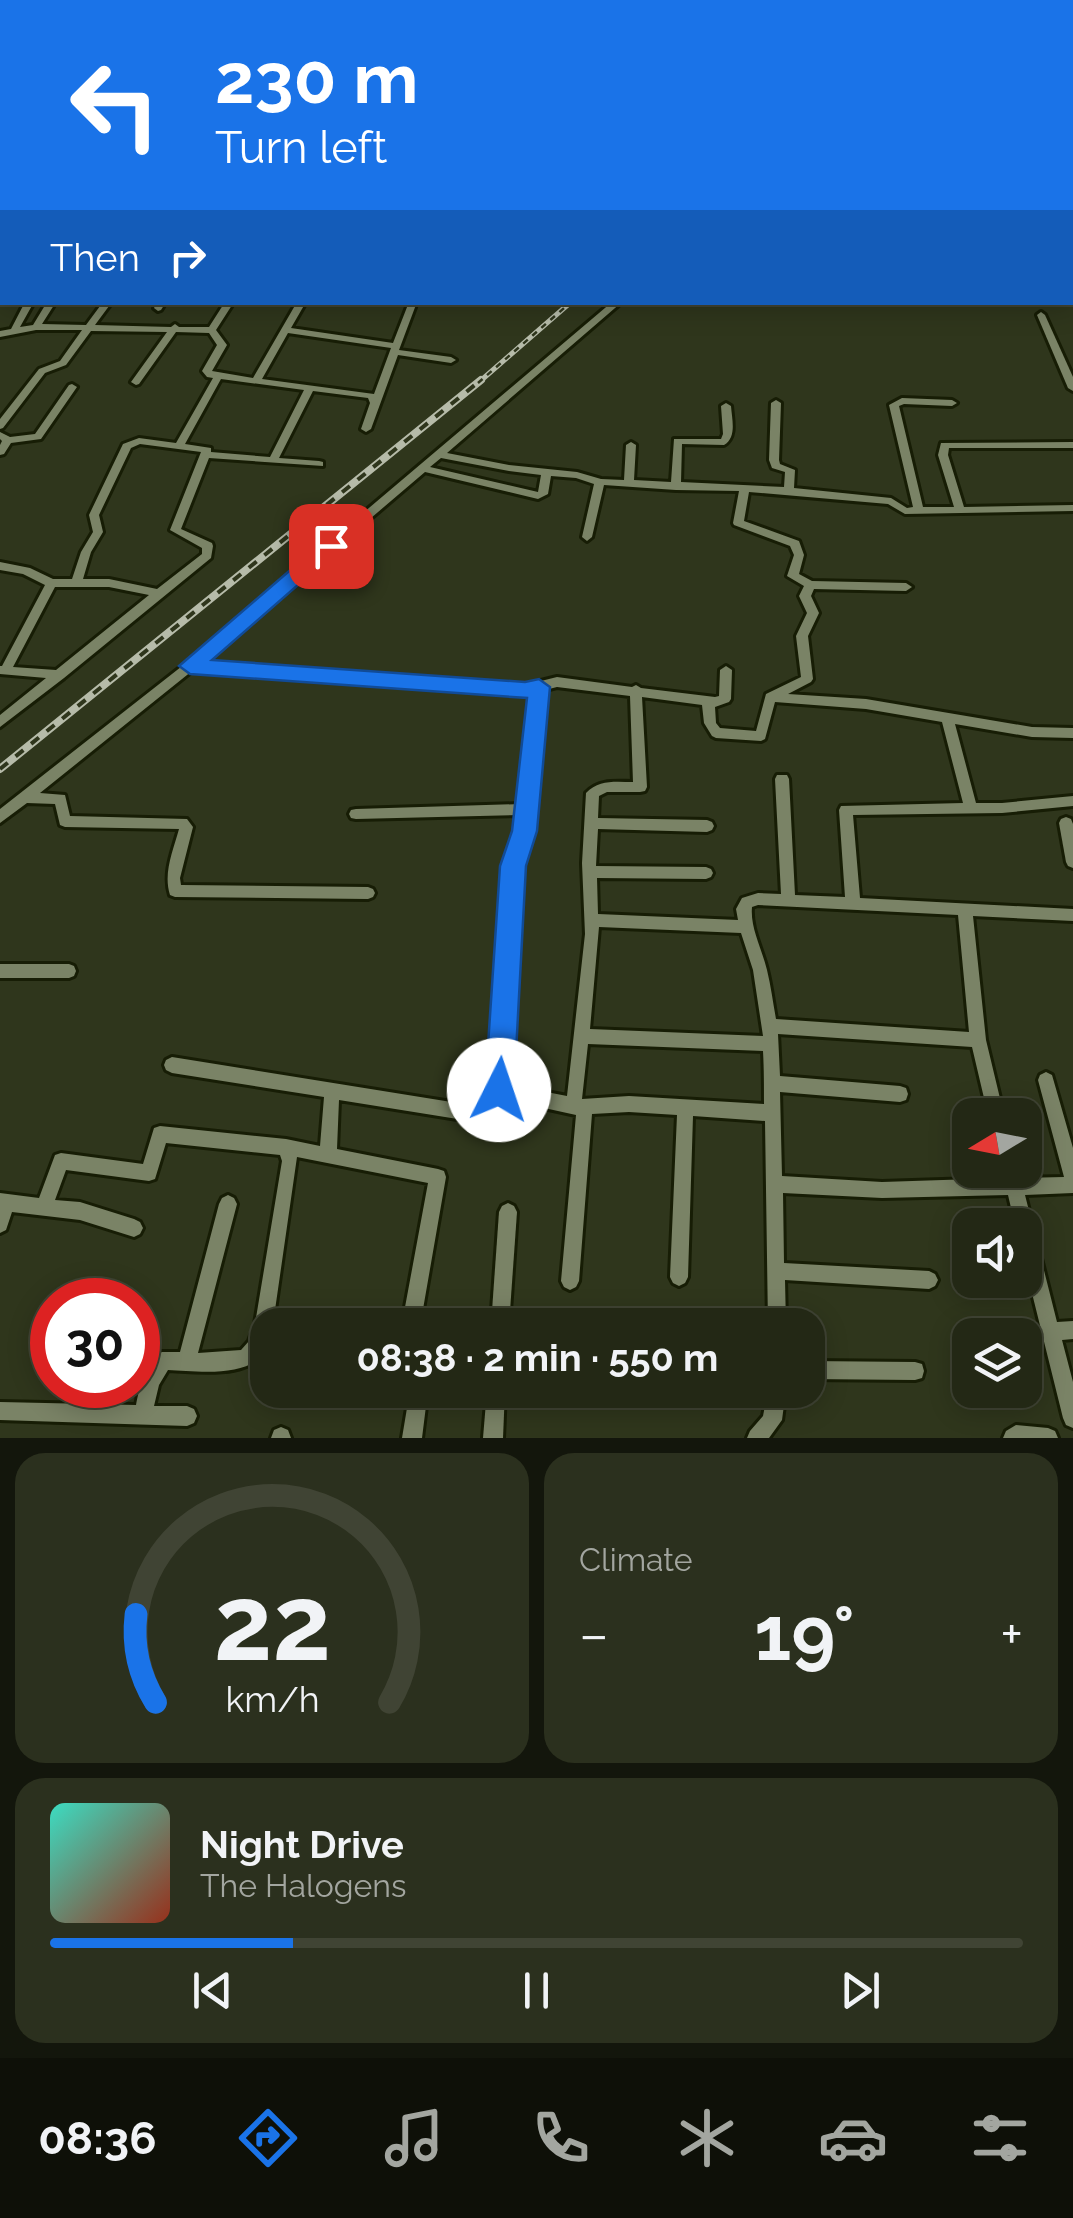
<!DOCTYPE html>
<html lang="en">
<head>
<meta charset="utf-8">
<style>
  body { margin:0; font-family:Raleway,sans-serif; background:#2b301e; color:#f1f3f6; height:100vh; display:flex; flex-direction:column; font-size:38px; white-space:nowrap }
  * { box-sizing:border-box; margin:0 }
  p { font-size:32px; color:#a3a6a0 }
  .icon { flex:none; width:55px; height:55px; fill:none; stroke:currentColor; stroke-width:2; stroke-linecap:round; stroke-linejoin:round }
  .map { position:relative; height:1438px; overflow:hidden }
  .side { display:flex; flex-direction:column; gap:15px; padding:15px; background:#13160c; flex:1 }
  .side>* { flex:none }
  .guide { position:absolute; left:0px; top:0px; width:1075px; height:305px; box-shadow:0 5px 25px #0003,0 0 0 2px #404434; background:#1a73e8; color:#fff; overflow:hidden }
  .needle { width:65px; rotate:260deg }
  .fabs { position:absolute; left:952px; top:1098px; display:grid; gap:20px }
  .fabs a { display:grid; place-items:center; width:90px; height:90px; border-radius:20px; background:#232815; box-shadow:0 5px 25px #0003,0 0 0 2px #404434; font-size:50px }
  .speed { position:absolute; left:30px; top:1278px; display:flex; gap:20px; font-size:50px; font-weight:700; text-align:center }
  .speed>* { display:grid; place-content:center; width:130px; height:130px; border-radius:50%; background:#232815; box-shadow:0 5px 25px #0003,0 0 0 2px #404434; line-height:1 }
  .speed .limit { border:15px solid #d22; background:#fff; color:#111 }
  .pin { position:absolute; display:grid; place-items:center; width:85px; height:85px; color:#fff; margin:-42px; border-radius:20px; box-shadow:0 5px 15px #0006 }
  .me { position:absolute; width:110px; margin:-55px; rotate:4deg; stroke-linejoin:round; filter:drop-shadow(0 0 8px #0008) }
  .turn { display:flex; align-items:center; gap:35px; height:210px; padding:0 50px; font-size:45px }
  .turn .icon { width:130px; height:130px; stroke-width:2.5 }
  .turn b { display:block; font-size:70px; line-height:85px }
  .then { display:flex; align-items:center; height:95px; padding:0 50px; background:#0003; gap:20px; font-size:38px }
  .big { font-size:75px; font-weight:700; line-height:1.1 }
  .side .card { flex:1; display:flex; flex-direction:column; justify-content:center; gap:15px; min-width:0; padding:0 35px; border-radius:30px; background:#2b301e }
  .side .dial { align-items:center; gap:0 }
  .dial svg { height:260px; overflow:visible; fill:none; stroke:#404434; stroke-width:7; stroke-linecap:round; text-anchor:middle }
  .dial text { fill:#f1f3f6; stroke:none }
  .song { display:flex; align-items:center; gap:30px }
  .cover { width:120px; height:120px; border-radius:15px; background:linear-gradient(135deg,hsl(170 70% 55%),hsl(10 70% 35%)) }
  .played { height:10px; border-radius:5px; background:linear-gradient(90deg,#1a73e8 25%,#404434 25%) }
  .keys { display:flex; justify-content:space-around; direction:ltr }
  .heat { display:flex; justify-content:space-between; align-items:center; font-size:55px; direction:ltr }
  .side .tiles { flex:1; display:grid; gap:15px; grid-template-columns:1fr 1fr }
  .card:last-child { grid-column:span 2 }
  .trip { position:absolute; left:250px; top:1308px; width:575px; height:100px; border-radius:30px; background:#232815; box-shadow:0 5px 25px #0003,0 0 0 2px #404434; font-weight:700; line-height:100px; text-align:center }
  .dock { display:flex; height:160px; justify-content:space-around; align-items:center; background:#0e1008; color:#a3a6a0 }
  .dock .icon { width:70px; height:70px }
  .dock .current { color:#1a73e8 }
  .dock b { font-size:45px; color:#f1f3f6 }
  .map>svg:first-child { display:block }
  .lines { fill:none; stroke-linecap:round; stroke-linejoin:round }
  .canal { fill:#021e16; fill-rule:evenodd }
  .minor-casing { stroke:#171d05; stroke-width:6 }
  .minor { fill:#7a8366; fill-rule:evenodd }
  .rail-far1-casing { stroke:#b6bba9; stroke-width:5 }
  .rail-casing { stroke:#b6bba9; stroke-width:8 }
  .rail-far1 { stroke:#2f361c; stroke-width:2.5; stroke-dasharray:6; stroke-linecap:butt }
  .rail { stroke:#2f361c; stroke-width:4; stroke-dasharray:10; stroke-linecap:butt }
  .route { fill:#1a73e8; stroke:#114b97; stroke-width:2.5 }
</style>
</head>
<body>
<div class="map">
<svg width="1073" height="1438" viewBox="0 0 1073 1438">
  <rect width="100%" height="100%" fill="#2f361c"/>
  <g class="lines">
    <!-- canal -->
    <rect class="canal" x="0" y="7" width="2" height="4"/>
    <!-- minor casing -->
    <g class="minor-casing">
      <g id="minor">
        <path d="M16,0H28L21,2H12Z"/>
        <path d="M45,0H58L51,2H41Z"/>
        <path d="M123,0H130L127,2H121Z"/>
        <path d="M159,0H165L163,2H157Z"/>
        <path d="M281,0H287L286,2H280Z"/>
        <path d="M308,0H314L313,2H307Z"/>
        <path d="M402,0H408L407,2H401Z"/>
        <path d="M428,0H434L433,2H427Z"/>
        <path d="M456,0H462L461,2H455Z"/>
        <path d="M473,0H530L541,2H500Z"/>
        <path d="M592,0H598L597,2H591Z"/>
        <rect x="715" y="0" width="6" height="2"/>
        <path d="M782,0H802L803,1L796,2Z"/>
        <rect x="895" y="0" width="6" height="2"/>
        <path d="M958,0H964L965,2H959Z"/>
        <path d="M2,3V7L0,8V4Z"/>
        <rect x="0" y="61" width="2" height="4"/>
        <rect x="1072" y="71" width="1" height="4"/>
        <rect x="0" y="83" width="2" height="4"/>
        <rect x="1072" y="102" width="1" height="4"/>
        <rect x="0" y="103" width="2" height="4"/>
        <rect x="1072" y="157" width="1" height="4"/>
        <rect x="0" y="159" width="2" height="4"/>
        <rect x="1072" y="190" width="1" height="4"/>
        <rect x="0" y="197" width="2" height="4"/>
        <rect x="1072" y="204" width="1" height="6"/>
        <path d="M0,276L2,277V281L0,282Z"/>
        <path d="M25,302H34L20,327L33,325L47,302H56L42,324L86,325L103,302H112L95,325L171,327L175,324L179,327H209L225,302H234L216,330L227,345L212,371L253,378L297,302H306L291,328L393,343L409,302H417L399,350L451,357L456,360L451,363L398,355L371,429L366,432L361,429L370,403L368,398L313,391L279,458L319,461L323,462V466L209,458L181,529L212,543L213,546L211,558L64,678L0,727V715L46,678L0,674V666H2L45,585L23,574L0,570V562L30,568L53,579H72L81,552L93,532L89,515L123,444L139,438L176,443L213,378L207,377L202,371L217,345L209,333L176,332L139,384L136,385L131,382L167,332L91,331L66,365L45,373L3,428L0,429V419L39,369L60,361L82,330H36L0,337V331L11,329ZM288,333L391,348L374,394L262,379ZM221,379L304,390L270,457L211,452V448L185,444ZM140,444L201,452L170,530L202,548V554L157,589L109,579H83L91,552L103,532L99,515L131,448ZM55,587H109L149,595L56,670L13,667Z"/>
        <path d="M157,302H166L161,310L158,311L154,308Z"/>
        <path d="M612,302H622L447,453L509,465L577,472L601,479L624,480L626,445L631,442L636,445L634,480L671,482L674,439H721L723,434L721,406L726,403L731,406C732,420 737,437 724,445L682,444L681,482L784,487L785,472L772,468L769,460L771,403L776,400L781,403L779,460L780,464L795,470L794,488L891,498L907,508L913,507L889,405L902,398L952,400L957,403L952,406L904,404L899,406L923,507H954L938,455L941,443L1073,442V448H949L948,455L964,507L1073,505V511L905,514L888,504L749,492L744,521L799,541L804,555L799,574L812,581L906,583L912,587L906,591L814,589L811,596L819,613L808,636L813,679L811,682L788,694L866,699L1032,727L1073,728V738L1032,737L955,724L976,803H1002L1073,796V806L1002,813L853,815L860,898L1073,909V921L973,916L986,1040L1004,1115H988L972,1047L778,1034L780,1076L900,1086L906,1088L908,1094L906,1100L900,1102L780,1092L782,1176L882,1182L1004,1178L1002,1170H1018L1020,1178L1064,1177L1038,1080L1040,1075L1046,1072L1052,1075L1073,1148V1193L1025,1195L1057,1322L1073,1321V1339L1062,1340L1073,1382V1428L1066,1425L1063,1418L1025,1265V1225H1015L1008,1195L882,1198L783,1193L784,1263L929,1271L935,1274L938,1280L935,1286L929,1289L785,1280L786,1325H768L765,1121L693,1116L688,1277L685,1283L679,1286L673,1283L670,1277L677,1115L629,1112L592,1114L579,1281L576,1287L570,1290L564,1287L561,1281L576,1115L503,1099C492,1117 492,1121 470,1121L339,1100L337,1149L438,1169L444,1171L446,1177L422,1315L428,1325H406L403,1318L428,1183L297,1157L273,1324L268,1325C268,1330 268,1336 268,1341C261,1381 197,1371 168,1370L159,1385L154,1406H187L194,1409L197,1416L194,1423L187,1426L0,1420V1402L136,1405C139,1390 146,1357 162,1352C164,1352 178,1352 180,1352L219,1204L222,1198L228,1195L234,1198L237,1204L198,1353L241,1350L249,1341L255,1324L282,1161L280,1155L166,1143L155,1179L149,1181L66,1170L55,1200L80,1202L134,1219L140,1222L143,1228L140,1234L134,1237L80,1220L12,1212L6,1230L0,1233V1193L39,1198L55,1155L61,1153L143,1164L154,1128L160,1126L286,1139L320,1146L324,1097L172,1073L166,1070L164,1065L166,1060L172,1057L470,1105H481L491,1088L490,1078L502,981L506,866L518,831L520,815L356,819L351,818L349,814L351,810L356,809L521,804L532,693L525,695L192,671L40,793L65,795L70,816L187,819L193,827L180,878L181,885L368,887L373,889L375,893L373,897L368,899L175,897L170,895C163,873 173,851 179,829L65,827L60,825L55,804L27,803L0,823V809L186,663ZM441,458L509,471L541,475L538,492L430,467ZM425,472L538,499L548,494L551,476L576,478L594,484L582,537L587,541L592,537L604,485L676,490L739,491L733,523L734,525L790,546L794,555L787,576L804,586L799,596L807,613L796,636L801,677L766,694L756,731L720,728L716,723L715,707L729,702L731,699L732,670L726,666L720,670L719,696L715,697L641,688L636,685L632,687L557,677L525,685L202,662ZM557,687L630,696L633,782C616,782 599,779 586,793L582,863L585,934L567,1096L506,1084V1078L516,981L520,866L532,831L545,690ZM642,697L702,705L704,723L712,736L716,738L761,741L765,739L775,702L866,709L942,722L963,803L841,806L839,810L845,897L795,895L789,779L787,775H777L775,779L781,894L758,893L742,898L736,909L738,920L598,914L597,878L706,879L711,877L713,873L711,869L706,867L596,866L598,829L707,832L712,830L714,826L712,822L707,820L598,818L599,796L607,792H640L645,791L647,787ZM758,905L958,915L969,1032L776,1019C773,1003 771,986 767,970C762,949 750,928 752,907ZM599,927L741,933L753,970L763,1036L590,1029ZM588,1044L763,1051C764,1070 764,1086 764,1104L629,1096L582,1099Z"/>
        <path d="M1041,312L1045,315L1073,377V391L1068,388L1037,315Z"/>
        <path d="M72,384L77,387L41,439L11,443L4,454L0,455V445L2,441L0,439V432L10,437L35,434L69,385Z"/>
        <path d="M1066,817L1071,819L1073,824V868L1068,866L1066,862L1059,823L1061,819Z"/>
        <path d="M0,964H69L74,966L76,971L74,976L69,978H0Z"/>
        <path d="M508,1203L514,1206L517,1212L509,1325H491L499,1212L502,1206Z"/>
        <path d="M808,1361L915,1362L922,1364L924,1371L922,1378L915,1380L808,1379Z"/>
        <path d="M410,1390H428L422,1438H402Z"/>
        <path d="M487,1390H505L503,1438H483Z"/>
        <path d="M768,1390H786L782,1420L769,1438H747L750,1431L763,1416Z"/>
        <path d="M1016,1425L1048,1428L1055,1431L1058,1438H1003L1006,1431Z"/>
        <path d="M281,1427L288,1430L291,1438H271L274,1430Z"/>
      </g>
    </g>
    <!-- minor -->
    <use href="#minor" class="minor"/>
    <!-- rail-far1 casing -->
    <g class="rail-far1-casing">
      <path id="rail-far1" d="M478,383L571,302"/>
    </g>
    <!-- rail casing -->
    <g class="rail-casing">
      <path id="rail" d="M0,769L481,380"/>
    </g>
    <!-- rail-far1 -->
    <use href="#rail-far1" class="rail-far1"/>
    <!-- rail -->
    <use href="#rail" class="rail"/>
  </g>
  <!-- route -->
  <path class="route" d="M331,539L341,546L338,550L212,660L525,682L539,679L550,687L537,831L526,866L514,1090L510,1100L499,1104L489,1100L485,1090L500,866L512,831L527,698L190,674L179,666L324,541Z"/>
</svg>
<div class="fabs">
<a><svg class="needle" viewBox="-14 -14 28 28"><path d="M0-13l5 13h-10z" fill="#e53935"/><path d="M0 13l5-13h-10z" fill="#a3a6a0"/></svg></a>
<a><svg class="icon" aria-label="sound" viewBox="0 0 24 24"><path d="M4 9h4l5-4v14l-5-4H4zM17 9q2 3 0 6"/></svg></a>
<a><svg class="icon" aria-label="layers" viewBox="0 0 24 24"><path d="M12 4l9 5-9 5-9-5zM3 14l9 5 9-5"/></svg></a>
</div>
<div class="speed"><div class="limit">30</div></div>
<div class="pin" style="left:331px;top:546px;background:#d93025"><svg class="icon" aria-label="arrive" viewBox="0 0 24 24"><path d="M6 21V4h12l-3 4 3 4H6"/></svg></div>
<svg class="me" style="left:499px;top:1090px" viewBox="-20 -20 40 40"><circle r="19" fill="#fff"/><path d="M0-13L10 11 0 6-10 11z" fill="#1a73e8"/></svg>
<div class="trip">08:38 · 2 min · 550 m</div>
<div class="guide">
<div class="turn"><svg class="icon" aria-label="left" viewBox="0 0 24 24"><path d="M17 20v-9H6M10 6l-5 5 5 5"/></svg><div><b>230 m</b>Turn left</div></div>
<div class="then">Then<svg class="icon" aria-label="right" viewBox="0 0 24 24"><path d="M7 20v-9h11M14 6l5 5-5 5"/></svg></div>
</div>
</div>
<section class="side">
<div class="tiles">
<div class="card dial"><svg viewBox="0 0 100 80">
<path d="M14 69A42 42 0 1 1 86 69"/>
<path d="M14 69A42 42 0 0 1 8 42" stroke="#1a73e8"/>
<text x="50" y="56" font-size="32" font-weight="700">22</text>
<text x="50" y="72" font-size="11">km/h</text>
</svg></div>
<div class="card"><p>Climate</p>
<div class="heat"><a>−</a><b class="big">19°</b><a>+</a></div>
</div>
<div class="card">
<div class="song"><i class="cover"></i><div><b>Night Drive</b><p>The Halogens</p></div></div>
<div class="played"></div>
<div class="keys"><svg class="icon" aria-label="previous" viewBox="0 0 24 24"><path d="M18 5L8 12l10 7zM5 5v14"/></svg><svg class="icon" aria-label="pause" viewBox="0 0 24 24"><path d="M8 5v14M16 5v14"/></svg><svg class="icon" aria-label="next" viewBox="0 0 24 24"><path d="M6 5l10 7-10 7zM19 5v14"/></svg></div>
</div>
</div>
</section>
<nav class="dock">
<b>08:36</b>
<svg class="icon current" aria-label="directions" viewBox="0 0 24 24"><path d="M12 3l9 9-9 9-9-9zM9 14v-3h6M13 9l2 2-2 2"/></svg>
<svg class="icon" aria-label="music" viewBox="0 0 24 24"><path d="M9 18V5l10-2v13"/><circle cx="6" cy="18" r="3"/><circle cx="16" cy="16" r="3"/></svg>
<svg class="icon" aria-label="phone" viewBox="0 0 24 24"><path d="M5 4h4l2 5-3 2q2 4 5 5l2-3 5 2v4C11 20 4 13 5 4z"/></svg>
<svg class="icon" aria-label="climate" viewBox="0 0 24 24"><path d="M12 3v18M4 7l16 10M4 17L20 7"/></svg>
<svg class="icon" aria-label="car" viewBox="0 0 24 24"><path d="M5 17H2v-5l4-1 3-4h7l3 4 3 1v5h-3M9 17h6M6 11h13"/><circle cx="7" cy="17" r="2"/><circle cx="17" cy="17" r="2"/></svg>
<svg class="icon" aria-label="filters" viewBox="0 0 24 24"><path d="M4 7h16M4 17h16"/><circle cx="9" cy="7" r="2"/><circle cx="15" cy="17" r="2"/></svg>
</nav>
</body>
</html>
